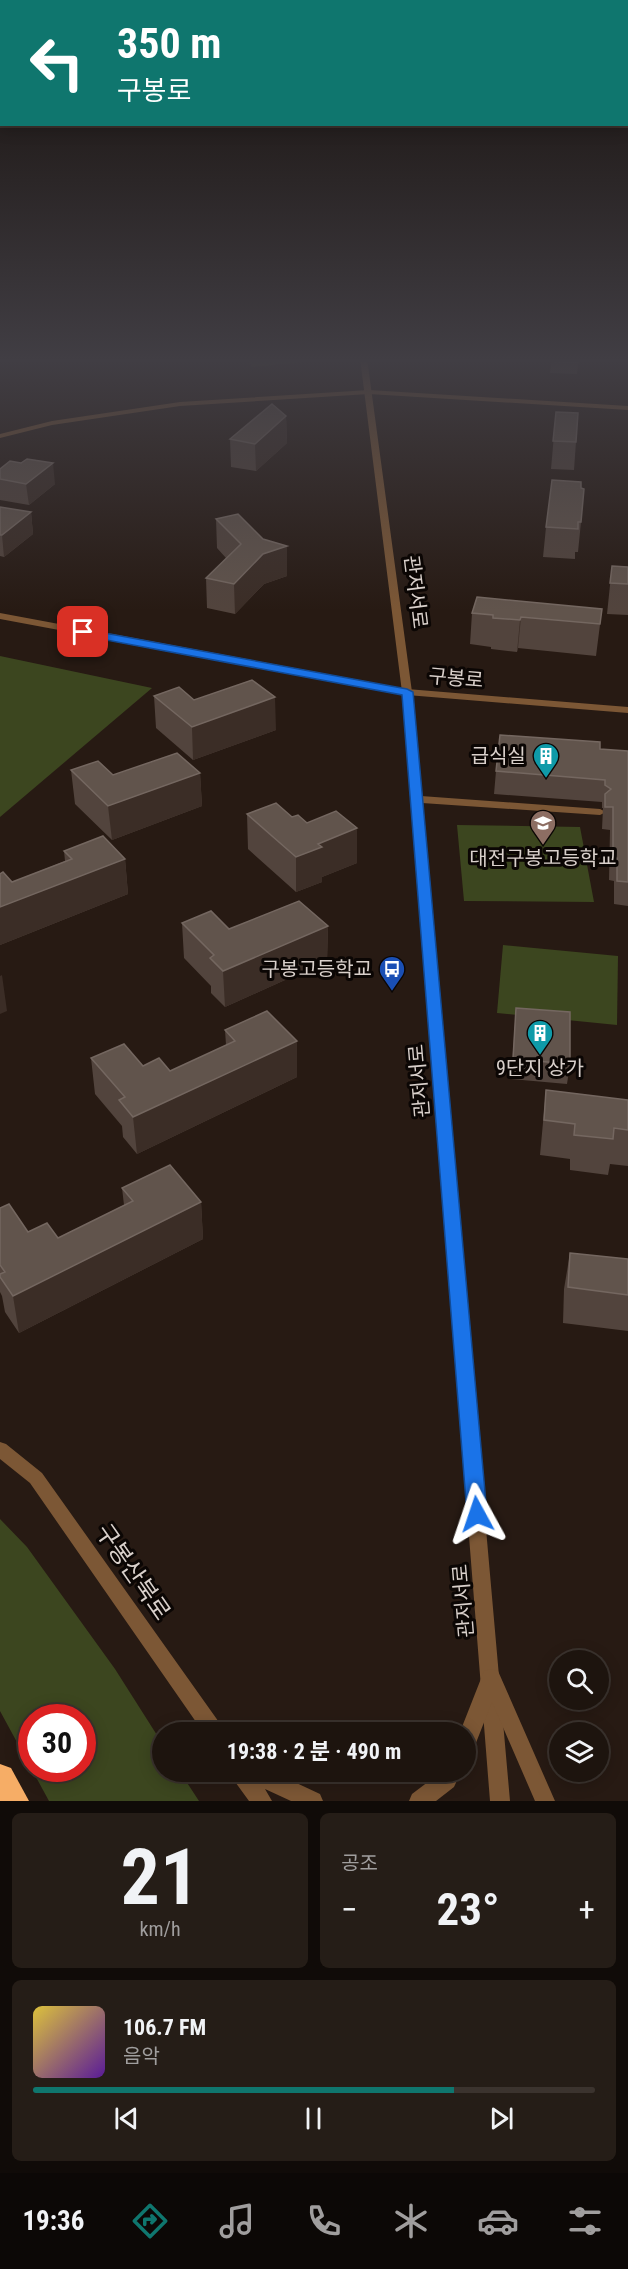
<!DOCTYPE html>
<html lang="ko">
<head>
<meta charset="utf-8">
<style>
  body { margin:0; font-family:"Roboto Condensed","Noto Sans KR",sans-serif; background:#251d17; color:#f1f3f6; height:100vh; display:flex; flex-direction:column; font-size:22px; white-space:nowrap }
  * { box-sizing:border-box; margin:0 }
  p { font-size:20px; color:#a09e9e }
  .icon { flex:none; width:33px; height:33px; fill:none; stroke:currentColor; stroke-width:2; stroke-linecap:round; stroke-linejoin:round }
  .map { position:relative; height:1801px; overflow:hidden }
  .sheet { display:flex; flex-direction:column; gap:12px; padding:12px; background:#100b08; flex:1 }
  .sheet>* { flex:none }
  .hud { position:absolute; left:0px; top:0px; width:628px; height:126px; box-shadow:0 3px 15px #0003,0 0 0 2px #3b332e; background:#0f766e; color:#fff; overflow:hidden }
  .buttons { position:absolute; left:549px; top:1650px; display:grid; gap:12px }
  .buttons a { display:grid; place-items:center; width:60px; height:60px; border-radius:50%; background:#1d140e; box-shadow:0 3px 15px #0003,0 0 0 2px #3b332e; font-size:30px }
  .speed { position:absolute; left:18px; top:1704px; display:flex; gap:12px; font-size:30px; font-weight:700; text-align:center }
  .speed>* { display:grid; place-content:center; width:78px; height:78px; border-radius:50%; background:#1d140e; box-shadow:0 3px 15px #0003,0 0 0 2px #3b332e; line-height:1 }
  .speed .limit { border:9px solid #d22; background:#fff; color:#111 }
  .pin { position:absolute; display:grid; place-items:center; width:51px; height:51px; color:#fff; margin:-26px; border-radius:12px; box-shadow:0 3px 9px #0006 }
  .me { position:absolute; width:66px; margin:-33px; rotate:355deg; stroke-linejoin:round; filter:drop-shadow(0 0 4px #0008) }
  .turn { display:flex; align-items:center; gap:21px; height:126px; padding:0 18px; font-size:27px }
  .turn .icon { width:78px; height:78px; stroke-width:2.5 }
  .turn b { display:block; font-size:42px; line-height:51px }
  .big { font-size:45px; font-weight:700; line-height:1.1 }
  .sheet .card { flex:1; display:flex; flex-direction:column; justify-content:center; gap:9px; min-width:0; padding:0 21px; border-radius:9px; background:#251d17 }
  .sheet .dial { align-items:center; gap:0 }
  .dial b { font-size:78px; line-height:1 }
  .song { display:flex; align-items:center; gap:18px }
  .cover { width:72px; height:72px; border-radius:9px; background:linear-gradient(135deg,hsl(50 70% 55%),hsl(270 70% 35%)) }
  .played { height:6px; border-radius:3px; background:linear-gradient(90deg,#0f766e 75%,#3b332e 75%) }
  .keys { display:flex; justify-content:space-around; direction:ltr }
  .heat { display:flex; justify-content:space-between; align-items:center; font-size:33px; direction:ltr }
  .sheet .tiles { flex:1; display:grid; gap:12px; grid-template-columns:1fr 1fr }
  .card:last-child { grid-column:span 2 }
  .trip { position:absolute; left:152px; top:1722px; width:324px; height:60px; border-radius:30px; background:#1d140e; box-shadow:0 3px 15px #0003,0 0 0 2px #3b332e; font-weight:700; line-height:60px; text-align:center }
  .dock { display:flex; height:96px; justify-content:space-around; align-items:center; background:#0c0806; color:#a09e9e }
  .dock .icon { width:42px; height:42px }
  .dock .on { color:#0f766e }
  .dock b { font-size:27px; color:#f1f3f6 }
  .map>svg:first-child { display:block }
  .green { fill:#3c461f; fill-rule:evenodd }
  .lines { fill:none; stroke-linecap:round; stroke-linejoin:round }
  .minor { fill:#7c5735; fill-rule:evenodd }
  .tertiary { fill:#7c5735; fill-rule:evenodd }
  .motorway { fill:#f6ad66; fill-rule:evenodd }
  .wall { fill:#52443d }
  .shaded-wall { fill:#3b2d26 }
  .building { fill:#61544c; stroke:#746760; stroke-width:1.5 }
  .route { fill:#1a73e8; stroke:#114b97; stroke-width:1.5 }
  .labels { text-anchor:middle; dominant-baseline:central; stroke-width:6; stroke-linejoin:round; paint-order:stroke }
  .street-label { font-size:20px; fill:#d9d0cb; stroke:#0b0604 }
  .poi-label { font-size:20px; fill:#d9d0cb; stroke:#0b0604; text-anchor:end }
  .near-street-label { font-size:24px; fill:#d9d0cb; stroke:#0b0604 }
</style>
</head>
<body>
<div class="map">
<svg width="628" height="1801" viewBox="0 0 628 1801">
  <rect width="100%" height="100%" fill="#271a13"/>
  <!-- green -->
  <g class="green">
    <path d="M246,358H338V359L252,367Z"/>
    <path d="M0,656L152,688L0,817Z"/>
    <path d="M457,825L580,827L594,902L464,901Z"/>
    <path d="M503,945L618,956L617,1025L497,1013Z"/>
    <path d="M0,1519L27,1547L115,1669L162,1743V1772H180L199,1801H49L0,1711ZM32,1718H82V1768H32Z"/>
  </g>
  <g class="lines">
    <!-- minor -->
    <path class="minor" d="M360,358H367L412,692L421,796L600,809L606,812L600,815L422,803L510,1801H490L402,692Z"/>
    <!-- tertiary -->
    <g class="tertiary">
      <path d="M369,390L628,406V410L369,394L180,406L52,425L0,438V434L52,421L180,402Z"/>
      <path d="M0,613L407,689L628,707V713L407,695L0,619Z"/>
      <path d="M0,1442L6,1444L42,1473L221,1725L224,1732H203L30,1483L0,1459Z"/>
      <path d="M491,1669L498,1671L555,1801H535L492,1702L472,1753L465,1756V1732H460L484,1671Z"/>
      <path d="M230,1772H273L320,1794L323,1801H291L265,1789L272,1801H249L233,1779Z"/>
      <path d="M441,1772H461L454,1787L436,1801H409L412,1794Z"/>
    </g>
    <!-- motorway -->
    <path class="motorway" d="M0,1764L11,1768L29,1801H0Z"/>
  </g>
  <!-- wall -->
  <g class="wall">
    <path d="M552,358H579L577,374L550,373Z"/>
    <path d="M556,412L576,442L574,470L551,469Z"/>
    <path d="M286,416L287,443L256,471L231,467L230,439Z"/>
    <path d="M0,469L55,484L29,505L0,500Z"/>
    <path d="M581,488V522L578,552H575V559L543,557L546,527Z"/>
    <path d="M0,507L31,512L33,534L4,557L0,556Z"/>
    <path d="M216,519L287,576L264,584L235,614L207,608L206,578L226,558L217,548Z"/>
    <path d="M612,566L628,567V615L607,614Z"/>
    <path d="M602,609L596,656L518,648L517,652L491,649V647L470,644L472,613Z"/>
    <path d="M154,696L194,700L276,730L193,760L156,728Z"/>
    <path d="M600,749L628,751V906L614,904V881L609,880L610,830L602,829L603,808H602V802L494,794L496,771Z"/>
    <path d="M71,770L113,775L200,773L202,806L112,840L75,804Z"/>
    <path d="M247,814L292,817L357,863L322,877V882L296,892L248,849Z"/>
    <path d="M64,851L125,859L128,894L0,945V874L12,882L65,861Z"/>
    <path d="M182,923L229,929L328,926L327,961L225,1007L211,993V986L184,958Z"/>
    <path d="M516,1008L570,1064L567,1084L511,1079Z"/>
    <path d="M225,1030L297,1041V1077L137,1154L123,1137L122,1126L95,1094L91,1058L170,1071L226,1045Z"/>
    <path d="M546,1090L628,1100V1166L610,1164L608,1175L570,1170V1159L540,1155Z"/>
    <path d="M122,1188L201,1202L203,1239L19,1333L5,1312L2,1296L0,1292V1208L28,1232L58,1238L124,1205Z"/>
    <path d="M570,1253L628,1259V1331L563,1323L564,1289Z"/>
  </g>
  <!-- shaded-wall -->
  <g class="shaded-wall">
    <path d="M286,416L287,443L256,471L255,444Z"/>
    <path d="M53,463L55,484L29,505L26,484Z"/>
    <path d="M31,512L33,534L4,557L2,535Z"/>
    <path d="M287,546V576L264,584L235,614L234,584L263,554Z"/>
    <path d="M521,617L518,648L517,652L520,620Z"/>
    <path d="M275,697L276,730L193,760L192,727Z"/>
    <path d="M200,773L202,806L112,840L108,806Z"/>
    <path d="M357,828V863L322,877V882L296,892V857L318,844Z"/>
    <path d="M125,859L128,894L0,945V907Z"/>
    <path d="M328,926L327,961L225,1007L223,971Z"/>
    <path d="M2,975L7,1011L0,1014V976Z"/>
    <path d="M297,1041V1077L137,1154L133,1117Z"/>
    <path d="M201,1202L203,1239L19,1333L13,1296Z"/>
  </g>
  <!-- building -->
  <g class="building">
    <path d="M552,358H579L578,363L551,361Z"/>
    <path d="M272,404L286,416L255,444L230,439Z"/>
    <path d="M556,412L578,413L576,442L553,441Z"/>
    <path d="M27,459L53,463L26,484L0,479V469L10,461L21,463Z"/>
    <path d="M552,480L581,482V488L584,489L581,522H578V529L546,527Z"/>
    <path d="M0,507L31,512L2,535H0Z"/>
    <path d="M238,514L263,539L287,546L263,554L234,584L206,578L241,544L216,519Z"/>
    <path d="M612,566L628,567V584L610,583Z"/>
    <path d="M477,597L602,609L600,624L521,617L520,620L493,618V615L472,613Z"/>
    <path d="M252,680L275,697L192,727L154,696L179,687L194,700Z"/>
    <path d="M500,735L600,742V749L628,751V882L617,881V858L613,857V807H605V794L611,789L605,785V780L496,771Z"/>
    <path d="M177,753L200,773L108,806L71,770L98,761L113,775Z"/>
    <path d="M276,803L292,817L298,815L307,823L336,811L357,828L318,844L322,847L296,857L247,814Z"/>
    <path d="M103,836L125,859L0,907V874L3,872L12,882L72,859L64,851Z"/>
    <path d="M299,901L328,926L223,971L210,958L214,955L182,923L211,911L229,929Z"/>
    <path d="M516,1008L570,1012V1064L513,1059Z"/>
    <path d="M267,1011L297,1041L133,1117L119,1100L125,1097L91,1058L124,1044L143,1066L159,1058L170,1071L235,1041L225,1030Z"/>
    <path d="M546,1090L628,1100V1130L614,1128L613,1139L574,1135L575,1124L544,1120Z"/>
    <path d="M170,1165L201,1202L13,1296L0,1277V1274L5,1272L0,1265V1208L9,1204L28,1232L47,1223L58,1238L133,1201L122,1188Z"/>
    <path d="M570,1253L628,1259V1295L568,1287Z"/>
  </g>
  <!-- sky -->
  <linearGradient id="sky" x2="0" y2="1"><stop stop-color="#150e0a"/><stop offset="0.59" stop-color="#413e44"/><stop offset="1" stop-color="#413e44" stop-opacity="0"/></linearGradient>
  <rect width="628" height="611" fill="url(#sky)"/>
  <!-- route -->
  <path class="route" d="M83,629L407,689L413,692L487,1514L484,1520L477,1523L469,1520L467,1514L402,695L79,635V630Z"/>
  <!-- icons -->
  <defs>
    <g id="building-pin" transform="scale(1.35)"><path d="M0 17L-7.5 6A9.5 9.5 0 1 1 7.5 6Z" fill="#0f9aa8" stroke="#0b0604"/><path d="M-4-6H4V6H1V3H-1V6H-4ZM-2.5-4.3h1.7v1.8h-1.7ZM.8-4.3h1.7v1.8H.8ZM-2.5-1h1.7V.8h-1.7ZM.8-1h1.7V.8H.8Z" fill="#fff"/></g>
    <g id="school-pin" transform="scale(1.35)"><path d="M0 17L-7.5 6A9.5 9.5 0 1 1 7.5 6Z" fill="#8d6e63" stroke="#0b0604"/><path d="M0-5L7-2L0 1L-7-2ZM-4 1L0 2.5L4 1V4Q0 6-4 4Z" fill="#fff"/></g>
    <g id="bus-pin" transform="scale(1.35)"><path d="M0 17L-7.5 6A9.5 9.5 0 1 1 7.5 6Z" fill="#1a4fb4" stroke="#0b0604"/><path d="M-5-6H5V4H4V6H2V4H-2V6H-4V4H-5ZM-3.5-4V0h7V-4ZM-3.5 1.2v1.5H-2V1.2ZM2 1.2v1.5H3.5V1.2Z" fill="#fff"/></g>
  </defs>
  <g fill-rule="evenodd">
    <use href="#building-pin" x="546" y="756"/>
    <use href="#school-pin" x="543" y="823"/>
    <use href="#bus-pin" x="392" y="969"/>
    <use href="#building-pin" x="540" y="1033"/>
  </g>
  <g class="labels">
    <!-- street labels -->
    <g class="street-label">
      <text transform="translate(416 592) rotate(83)">관저서로</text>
      <text transform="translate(456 678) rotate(5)">구봉로</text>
      <text transform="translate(419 1081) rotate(-95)">관저서로</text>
      <text transform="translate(463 1601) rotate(-95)">관저서로</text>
    </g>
    <!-- poi labels -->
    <g class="poi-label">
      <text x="526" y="756">급식실</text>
      <text x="543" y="858" text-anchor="middle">대전구봉고등학교</text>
      <text x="372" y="969">구봉고등학교</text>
      <text x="540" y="1068" text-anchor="middle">9단지 상가</text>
    </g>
    <!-- near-street labels -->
    <g class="near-street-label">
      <text transform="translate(133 1572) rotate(55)">구봉산북로</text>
    </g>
  </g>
</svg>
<div class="buttons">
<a><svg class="icon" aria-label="search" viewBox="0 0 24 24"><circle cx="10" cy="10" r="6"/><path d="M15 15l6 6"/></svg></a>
<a><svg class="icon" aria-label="layers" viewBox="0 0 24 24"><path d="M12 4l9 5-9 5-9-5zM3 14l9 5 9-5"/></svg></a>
</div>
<div class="speed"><div class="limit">30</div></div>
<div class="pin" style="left:83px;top:632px;background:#d93025"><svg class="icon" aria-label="arrive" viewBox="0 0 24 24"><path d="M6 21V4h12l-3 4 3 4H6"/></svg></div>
<svg class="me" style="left:477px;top:1514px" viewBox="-20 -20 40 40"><path d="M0-17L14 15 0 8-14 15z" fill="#1a73e8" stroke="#fff" stroke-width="4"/></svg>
<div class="trip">19:38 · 2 분 · 490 m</div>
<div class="hud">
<div class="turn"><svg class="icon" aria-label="left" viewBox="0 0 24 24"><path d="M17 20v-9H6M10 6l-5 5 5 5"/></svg><div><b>350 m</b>구봉로</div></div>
</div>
</div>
<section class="sheet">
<div class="tiles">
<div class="card dial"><b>21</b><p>km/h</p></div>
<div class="card"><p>공조</p>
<div class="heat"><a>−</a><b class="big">23°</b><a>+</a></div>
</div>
<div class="card">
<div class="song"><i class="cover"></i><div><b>106.7 FM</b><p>음악</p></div></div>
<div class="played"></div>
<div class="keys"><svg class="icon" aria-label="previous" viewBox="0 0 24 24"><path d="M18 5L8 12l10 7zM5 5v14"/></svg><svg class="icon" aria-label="pause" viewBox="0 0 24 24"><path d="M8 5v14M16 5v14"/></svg><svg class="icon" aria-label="next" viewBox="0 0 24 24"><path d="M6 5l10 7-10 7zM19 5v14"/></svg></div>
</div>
</div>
</section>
<nav class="dock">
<b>19:36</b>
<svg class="icon on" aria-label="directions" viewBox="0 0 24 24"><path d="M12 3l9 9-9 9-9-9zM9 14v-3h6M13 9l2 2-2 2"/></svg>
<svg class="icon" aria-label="music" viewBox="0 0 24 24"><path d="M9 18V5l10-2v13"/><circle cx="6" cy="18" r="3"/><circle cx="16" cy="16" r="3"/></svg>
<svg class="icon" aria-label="phone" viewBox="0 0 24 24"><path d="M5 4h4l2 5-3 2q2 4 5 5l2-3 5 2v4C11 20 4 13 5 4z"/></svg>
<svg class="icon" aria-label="climate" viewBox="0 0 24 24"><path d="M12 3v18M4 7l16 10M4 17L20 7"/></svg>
<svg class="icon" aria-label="car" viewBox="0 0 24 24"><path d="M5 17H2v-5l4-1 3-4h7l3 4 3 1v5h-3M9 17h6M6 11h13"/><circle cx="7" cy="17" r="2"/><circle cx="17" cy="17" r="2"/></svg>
<svg class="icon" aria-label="filters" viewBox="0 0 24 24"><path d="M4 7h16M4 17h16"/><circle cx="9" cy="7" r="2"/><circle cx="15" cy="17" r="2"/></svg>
</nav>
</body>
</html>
